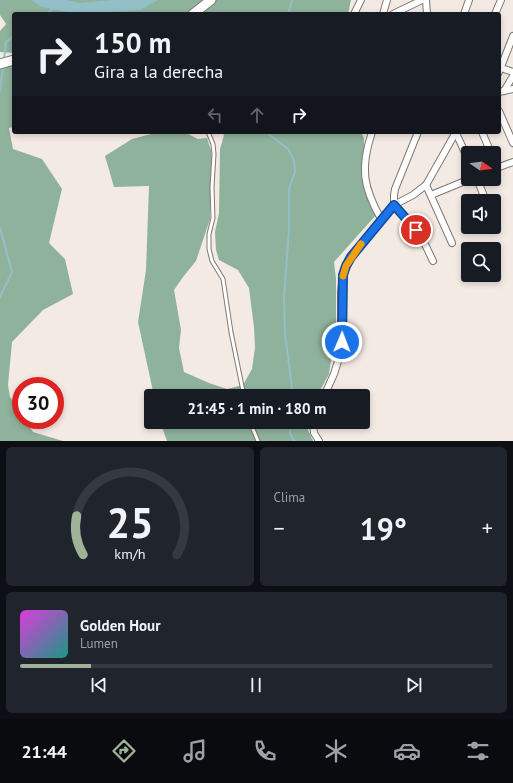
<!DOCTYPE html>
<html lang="es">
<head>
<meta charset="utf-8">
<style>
  body { margin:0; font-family:"PT Sans",sans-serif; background:#20242c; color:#f1f3f6; height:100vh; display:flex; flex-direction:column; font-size:15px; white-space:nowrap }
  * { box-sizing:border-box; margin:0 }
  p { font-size:13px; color:#9ea1a6 }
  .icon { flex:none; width:22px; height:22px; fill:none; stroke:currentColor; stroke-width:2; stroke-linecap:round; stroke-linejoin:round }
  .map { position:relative; height:441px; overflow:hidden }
  .details { display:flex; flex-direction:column; gap:6px; padding:6px; background:#0d0f14; flex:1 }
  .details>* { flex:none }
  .top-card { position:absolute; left:12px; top:12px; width:489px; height:122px; border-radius:4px; box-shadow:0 2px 6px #0003; background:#171b24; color:#f1f3f6; overflow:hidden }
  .needle { width:26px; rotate:103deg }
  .fabs { position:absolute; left:461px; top:146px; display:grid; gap:8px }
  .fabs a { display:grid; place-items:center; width:40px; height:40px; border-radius:4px; background:#171b24; box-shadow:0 2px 6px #0003; font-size:20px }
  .speed { position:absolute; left:12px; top:377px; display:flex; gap:8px; font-size:20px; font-weight:700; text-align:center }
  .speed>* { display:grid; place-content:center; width:52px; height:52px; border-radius:50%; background:#171b24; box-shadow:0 2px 6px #0003; line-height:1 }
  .speed .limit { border:6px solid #d22; background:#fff; color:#111 }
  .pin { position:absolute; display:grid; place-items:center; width:34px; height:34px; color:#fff; margin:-17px; border:2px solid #fff; border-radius:50%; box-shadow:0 1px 4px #0007 }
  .me { position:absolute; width:44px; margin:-22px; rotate:1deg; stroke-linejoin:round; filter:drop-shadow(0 0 3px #0008) }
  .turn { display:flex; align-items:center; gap:14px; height:84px; padding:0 16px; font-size:18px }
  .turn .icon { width:52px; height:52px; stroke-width:2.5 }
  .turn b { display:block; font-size:28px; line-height:34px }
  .lanes { display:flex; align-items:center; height:38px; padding:0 16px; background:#0003; justify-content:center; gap:20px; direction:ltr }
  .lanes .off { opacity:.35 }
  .big { font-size:30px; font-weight:700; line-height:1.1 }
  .details .widget { flex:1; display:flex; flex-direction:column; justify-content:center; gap:6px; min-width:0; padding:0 14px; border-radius:6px; background:#20242c }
  .details .dial { align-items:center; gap:0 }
  .dial svg { height:104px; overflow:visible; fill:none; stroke:#363941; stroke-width:7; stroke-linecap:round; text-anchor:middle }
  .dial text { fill:#f1f3f6; stroke:none }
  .song { display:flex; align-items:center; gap:12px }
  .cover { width:48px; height:48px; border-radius:6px; background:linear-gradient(135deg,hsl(300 70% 55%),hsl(170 70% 35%)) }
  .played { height:4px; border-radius:2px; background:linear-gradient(90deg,#9fb397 15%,#363941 15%) }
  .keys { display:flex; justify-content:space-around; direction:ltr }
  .heat { display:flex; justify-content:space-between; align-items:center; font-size:22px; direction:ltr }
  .details .tiles { flex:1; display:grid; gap:6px; grid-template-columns:1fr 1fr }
  .widget:last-child { grid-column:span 2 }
  .trip { position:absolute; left:144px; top:389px; width:226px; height:40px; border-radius:4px; background:#171b24; box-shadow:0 2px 6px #0003; font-weight:700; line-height:40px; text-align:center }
  .dock { display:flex; height:64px; justify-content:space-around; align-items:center; background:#090b0e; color:#9ea1a6 }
  .dock .icon { width:28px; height:28px }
  .dock .current { color:#9fb397 }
  .dock b { font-size:18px; color:#f1f3f6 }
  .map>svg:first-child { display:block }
  .forest { fill:#8fb29c }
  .water { fill:#93c0c8 }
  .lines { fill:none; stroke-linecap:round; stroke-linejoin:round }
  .stream { stroke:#93c0c8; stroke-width:2 }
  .lane-casing { stroke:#807873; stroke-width:5 }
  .street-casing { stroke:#807873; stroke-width:8 }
  .secondary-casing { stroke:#807873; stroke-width:11 }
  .lane { stroke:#fff; stroke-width:3 }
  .street { stroke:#fff; stroke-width:6 }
  .secondary { stroke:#fff; stroke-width:9 }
  .route-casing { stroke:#114b97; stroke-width:10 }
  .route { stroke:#1a73e8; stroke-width:7 }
  .slow { stroke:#f59e0b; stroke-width:7 }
</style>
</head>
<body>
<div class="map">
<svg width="513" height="441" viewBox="0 0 513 441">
  <rect width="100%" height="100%" fill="#f4eae4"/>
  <!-- forest -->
  <g class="forest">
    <path d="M0,0H351L348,14H14V53L0,52V31L6,24L0,15Z"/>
    <path d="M14,58V127L9,128L13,149L42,159L62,189L49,243L65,259L73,294L43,310L12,342L8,385L10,397L21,413V420H25L33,432L63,441H0V62Z"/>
    <path d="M159,132H184L198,139L207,138L211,150L212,162L210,182V219L196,261L183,277L174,290L181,330L179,348L184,372L209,383L227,389L243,385L252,369L255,348L254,327L249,288L238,270L219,260L216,250L215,232L219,213L220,149L224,135L222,132H361L364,138V187L376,215L334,262L336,279V326L332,353L329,374L317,396H154L138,322L146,270L149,186L114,187L105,156L132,139Z"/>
    <path d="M160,422H308V430L313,441H167Z"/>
  </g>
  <!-- water -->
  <path class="water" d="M31,0H67L79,3L113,0H158L140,10L78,14L42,7Z"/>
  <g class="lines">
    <!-- stream -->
    <g class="stream">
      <path d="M46,14L54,8"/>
      <path d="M288,14L292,0"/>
      <path d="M4,60L6,42L14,36"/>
      <path d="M0,91L3,67"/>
      <path d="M266,132L288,149L294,160L295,172L289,189V229L284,298L285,333L293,396"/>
      <path d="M0,228L12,272L0,297"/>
      <path d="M291,422L290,433L294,441"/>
    </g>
    <!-- lane casing -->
    <g class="lane-casing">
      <g id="lane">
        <path d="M208,132L213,144L214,154L212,187L213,218L209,234V249L212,261L223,279L231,332L244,396"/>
        <path d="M250,422L258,441"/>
      </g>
    </g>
    <!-- street casing -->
    <g class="street-casing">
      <g id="street">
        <path d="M426,0L427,14"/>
        <path d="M354,14L361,0"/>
        <path d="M383,14L387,0"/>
        <path d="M393,14L422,0"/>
        <path d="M464,14L469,0"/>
        <path d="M495,14L501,0"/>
        <path d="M501,68L513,72"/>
        <path d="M499,72L513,36"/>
        <path d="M504,91L513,76"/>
        <path d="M499,92L513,89"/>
        <path d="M499,111L513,143"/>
        <path d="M372,132C360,168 363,187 381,219"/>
        <path d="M482,132L491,153"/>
        <path d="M456,133L468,159"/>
        <path d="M494,160L498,168"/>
        <path d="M494,169L513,162"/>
        <path d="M477,179L486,201"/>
        <path d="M426,185L452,243"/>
        <path d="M431,195L470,179"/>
        <path d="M394,205V195L395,189L418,132"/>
        <path d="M394,205L422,238L433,261"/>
        <path d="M494,220L495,222"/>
        <path d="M324,396L334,374L339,358L341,342V292L343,275L346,265L362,243L394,205L413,195L426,185L456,132"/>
        <path d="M313,422L314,433L319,441"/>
      </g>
    </g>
    <!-- secondary casing -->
    <g class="secondary-casing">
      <g id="secondary">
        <path d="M193,14L211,0"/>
        <path d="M0,64L14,60"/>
      </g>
    </g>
    <!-- lane -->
    <use href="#lane" class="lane"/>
    <!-- street -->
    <use href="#street" class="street"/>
    <!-- secondary -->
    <use href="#secondary" class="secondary"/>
  </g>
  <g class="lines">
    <!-- route casing -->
    <g class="route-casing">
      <path id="route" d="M342,342L343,275L346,266L351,257L394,205L416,230"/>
    </g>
    <!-- route -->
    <use href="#route" class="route"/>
    <!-- slow -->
    <path class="slow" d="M343,276L346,266L361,244"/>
  </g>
</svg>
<div class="fabs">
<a><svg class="needle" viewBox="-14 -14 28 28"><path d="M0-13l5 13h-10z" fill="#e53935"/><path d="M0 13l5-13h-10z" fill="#9ea1a6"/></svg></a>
<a><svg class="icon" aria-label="sound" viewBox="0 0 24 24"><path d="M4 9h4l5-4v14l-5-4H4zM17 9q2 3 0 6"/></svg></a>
<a><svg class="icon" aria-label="search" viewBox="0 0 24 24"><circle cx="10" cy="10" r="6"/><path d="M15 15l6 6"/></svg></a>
</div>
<div class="speed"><div class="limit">30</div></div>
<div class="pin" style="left:416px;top:230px;background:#d93025"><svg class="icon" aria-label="arrive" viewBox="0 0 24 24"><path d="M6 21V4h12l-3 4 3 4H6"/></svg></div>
<svg class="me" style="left:342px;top:342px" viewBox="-20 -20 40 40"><circle r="17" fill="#1a73e8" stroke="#fff" stroke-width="3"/><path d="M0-11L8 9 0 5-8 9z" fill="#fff"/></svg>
<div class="trip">21:45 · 1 min · 180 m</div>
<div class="top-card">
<div class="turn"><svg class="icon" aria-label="right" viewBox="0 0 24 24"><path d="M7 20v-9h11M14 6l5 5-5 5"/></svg><div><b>150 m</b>Gira a la derecha</div></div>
<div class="lanes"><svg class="icon off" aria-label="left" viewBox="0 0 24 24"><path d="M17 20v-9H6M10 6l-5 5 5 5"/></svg><svg class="icon off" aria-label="ahead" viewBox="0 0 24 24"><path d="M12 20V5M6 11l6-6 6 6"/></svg><svg class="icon" aria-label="right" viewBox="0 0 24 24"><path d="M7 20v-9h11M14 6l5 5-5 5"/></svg></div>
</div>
</div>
<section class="details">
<div class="tiles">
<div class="widget dial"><svg viewBox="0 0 100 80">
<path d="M14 69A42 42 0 1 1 86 69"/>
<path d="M14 69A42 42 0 0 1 9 39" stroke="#9fb397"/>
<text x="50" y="56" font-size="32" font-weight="700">25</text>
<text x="50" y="72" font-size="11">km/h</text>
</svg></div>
<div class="widget"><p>Clima</p>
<div class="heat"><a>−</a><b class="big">19°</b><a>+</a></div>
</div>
<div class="widget">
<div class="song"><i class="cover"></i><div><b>Golden Hour</b><p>Lumen</p></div></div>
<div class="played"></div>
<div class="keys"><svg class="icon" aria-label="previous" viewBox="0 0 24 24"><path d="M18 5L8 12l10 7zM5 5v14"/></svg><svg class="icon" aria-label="pause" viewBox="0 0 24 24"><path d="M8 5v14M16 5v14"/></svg><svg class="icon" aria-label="next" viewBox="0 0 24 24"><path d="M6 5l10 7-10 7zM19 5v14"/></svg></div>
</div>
</div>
</section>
<nav class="dock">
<b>21:44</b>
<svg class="icon current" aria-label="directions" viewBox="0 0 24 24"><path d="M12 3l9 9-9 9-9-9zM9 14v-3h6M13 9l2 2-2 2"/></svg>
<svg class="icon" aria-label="music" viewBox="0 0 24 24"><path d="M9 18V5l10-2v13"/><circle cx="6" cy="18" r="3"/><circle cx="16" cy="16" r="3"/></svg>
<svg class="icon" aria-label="phone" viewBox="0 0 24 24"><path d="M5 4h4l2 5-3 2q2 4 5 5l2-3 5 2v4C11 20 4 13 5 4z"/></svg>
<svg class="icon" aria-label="climate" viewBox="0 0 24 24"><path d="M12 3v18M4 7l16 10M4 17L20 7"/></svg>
<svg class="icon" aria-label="car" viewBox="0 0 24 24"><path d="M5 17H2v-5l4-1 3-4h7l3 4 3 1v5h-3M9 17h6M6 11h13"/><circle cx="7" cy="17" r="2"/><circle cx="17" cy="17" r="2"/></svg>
<svg class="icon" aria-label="filters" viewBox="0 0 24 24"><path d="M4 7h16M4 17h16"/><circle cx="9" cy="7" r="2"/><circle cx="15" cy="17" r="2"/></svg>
</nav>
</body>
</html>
